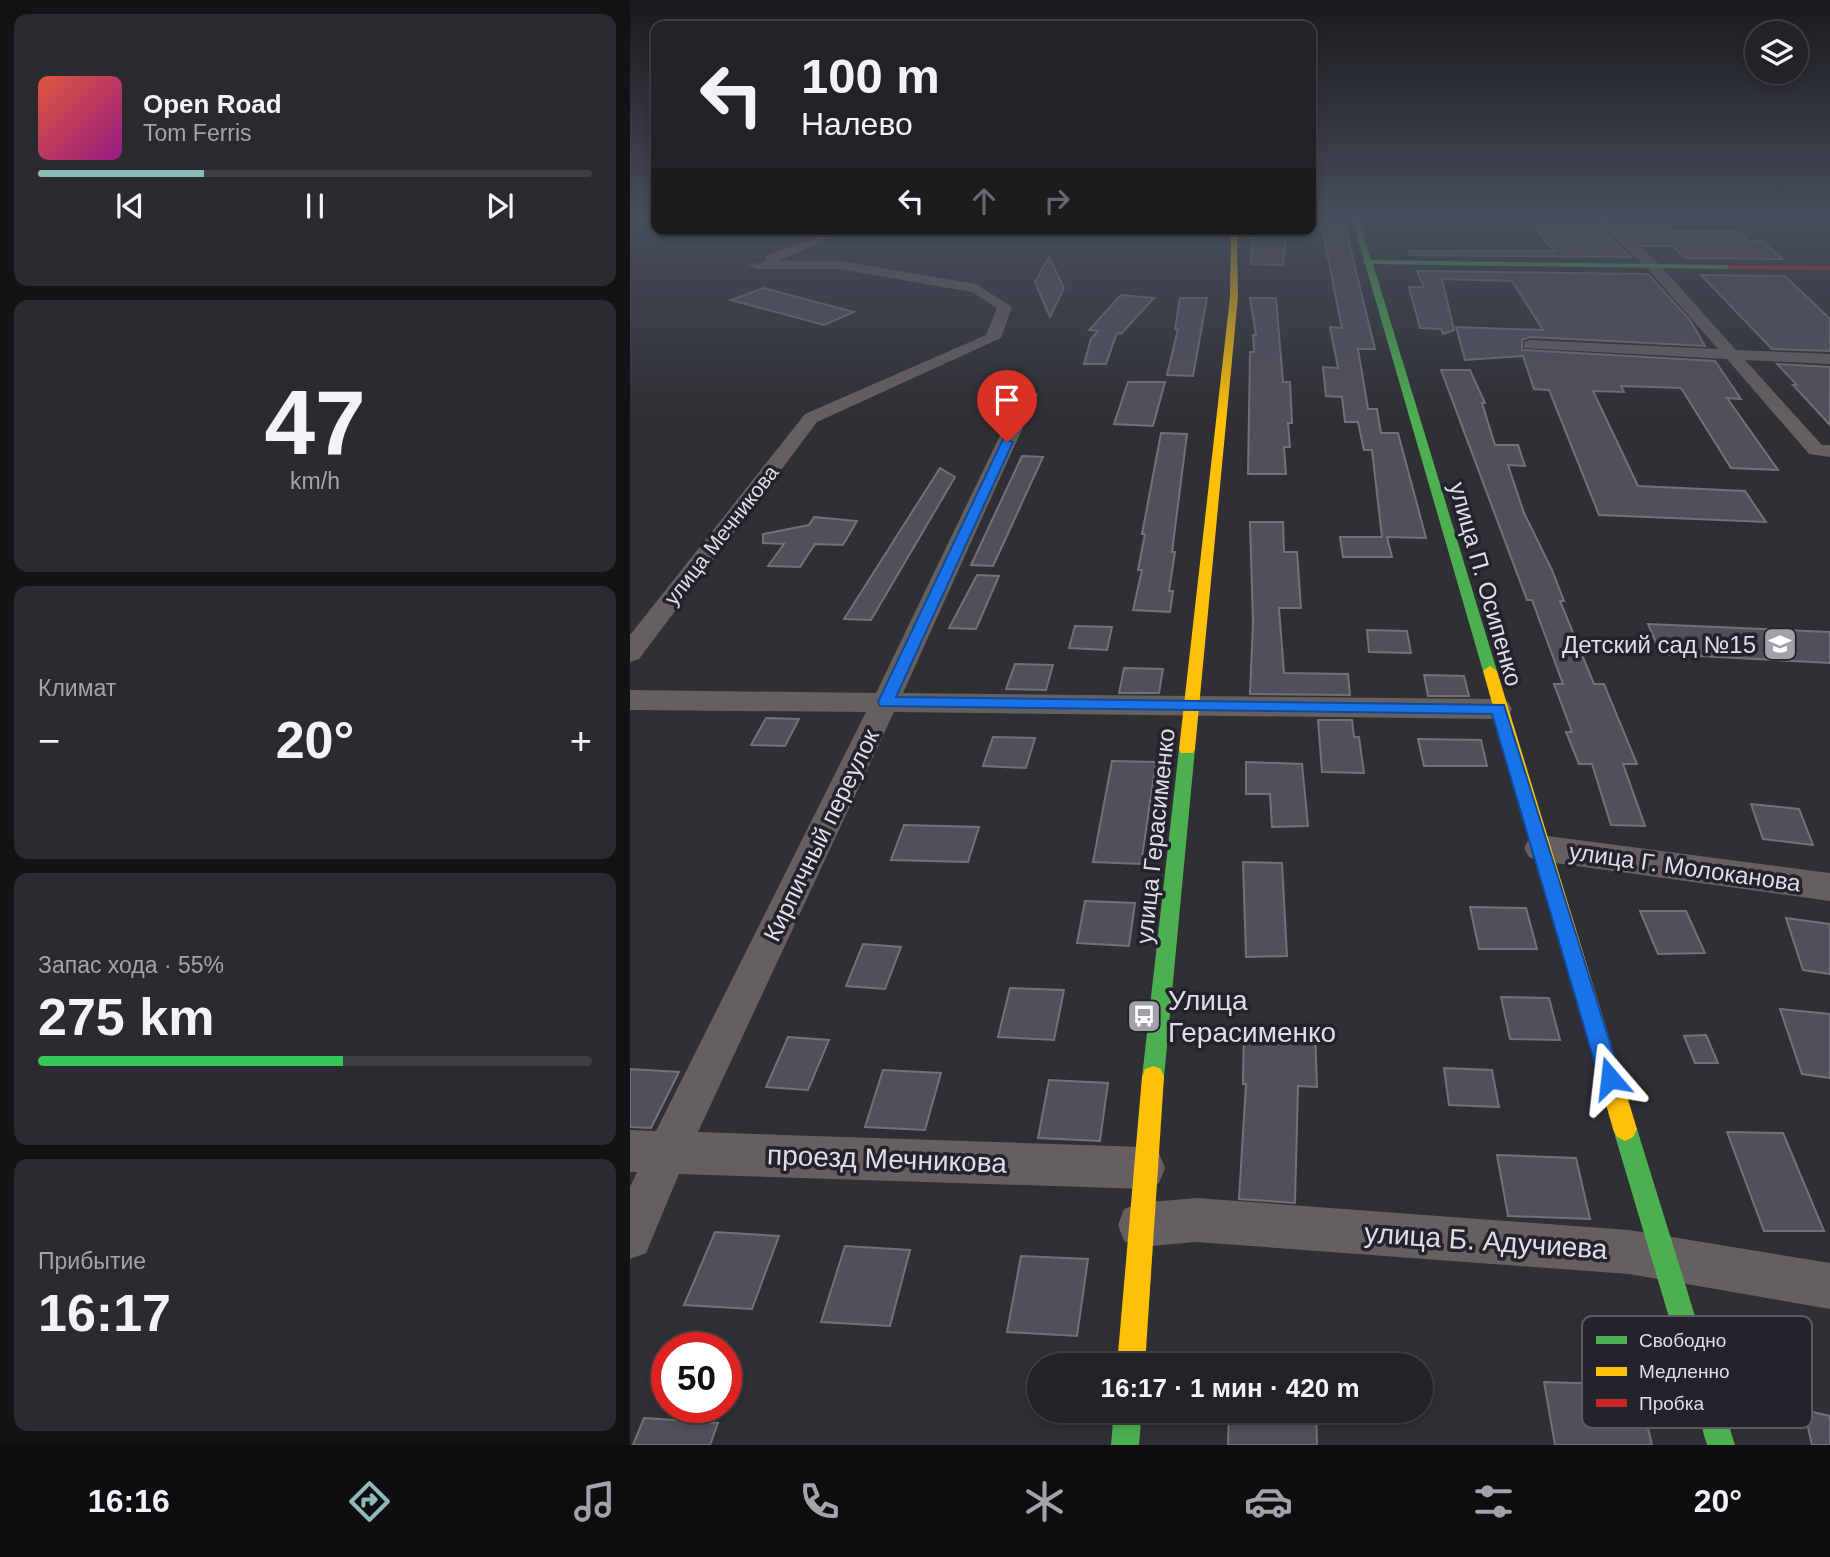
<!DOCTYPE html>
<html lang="ru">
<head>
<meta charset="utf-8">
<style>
  body { margin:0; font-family:Helvetica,sans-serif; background:#2b2b2f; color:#f1f3f6; height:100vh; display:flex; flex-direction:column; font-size:26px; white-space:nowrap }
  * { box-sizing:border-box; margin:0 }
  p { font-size:23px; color:#a3a4a7 }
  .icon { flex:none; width:38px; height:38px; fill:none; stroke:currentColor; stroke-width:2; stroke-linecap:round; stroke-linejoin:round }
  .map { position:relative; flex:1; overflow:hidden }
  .side { display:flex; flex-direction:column; gap:14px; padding:14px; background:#131315; width:630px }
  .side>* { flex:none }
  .banner { position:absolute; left:21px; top:21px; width:665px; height:214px; border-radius:14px; box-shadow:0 4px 10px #0003,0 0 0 2px #404044; background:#232327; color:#f1f3f6; overflow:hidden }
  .fabs { position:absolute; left:1115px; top:21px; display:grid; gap:14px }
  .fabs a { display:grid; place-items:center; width:63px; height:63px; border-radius:50%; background:#232327; box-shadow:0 4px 10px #0003,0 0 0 2px #404044; font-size:35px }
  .speed { position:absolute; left:21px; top:1332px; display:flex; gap:14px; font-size:35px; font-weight:700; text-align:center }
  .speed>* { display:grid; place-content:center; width:91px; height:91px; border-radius:50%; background:#232327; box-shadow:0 4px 10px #0003,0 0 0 2px #404044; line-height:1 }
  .speed .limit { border:10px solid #d22; background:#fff; color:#111 }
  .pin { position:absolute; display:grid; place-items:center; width:60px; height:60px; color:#fff; margin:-72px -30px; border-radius:50% 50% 50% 0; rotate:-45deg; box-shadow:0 0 7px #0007 }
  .pin .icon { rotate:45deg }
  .me { position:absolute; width:77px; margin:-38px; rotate:343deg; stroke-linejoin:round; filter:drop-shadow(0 0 5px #0008) }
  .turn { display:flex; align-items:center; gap:24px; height:147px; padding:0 35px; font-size:32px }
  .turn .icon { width:91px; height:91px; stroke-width:2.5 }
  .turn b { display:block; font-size:49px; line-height:60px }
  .lanes { display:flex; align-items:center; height:66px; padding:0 35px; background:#0003; justify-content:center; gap:35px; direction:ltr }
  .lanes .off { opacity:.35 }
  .big { font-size:52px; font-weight:800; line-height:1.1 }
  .side .widget { flex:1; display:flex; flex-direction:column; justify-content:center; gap:10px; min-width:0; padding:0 24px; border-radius:14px; background:#2b2b2f }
  .side .dial { align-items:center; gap:0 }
  .dial b { font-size:91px; line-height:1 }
  .song { display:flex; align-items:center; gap:21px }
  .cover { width:84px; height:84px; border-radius:10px; background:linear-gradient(135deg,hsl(10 70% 55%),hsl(310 70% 35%)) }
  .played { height:7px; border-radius:4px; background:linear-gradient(90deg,#8bbbb9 30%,#404044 30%) }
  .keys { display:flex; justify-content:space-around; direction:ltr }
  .heat { display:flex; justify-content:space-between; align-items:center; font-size:38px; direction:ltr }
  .charge { height:10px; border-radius:5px; background:linear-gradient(90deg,#34c759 55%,#404044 0) }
  .trip { position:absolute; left:397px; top:1353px; width:406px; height:70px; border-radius:35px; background:#232327; box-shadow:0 4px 10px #0003,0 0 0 2px #404044; font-weight:800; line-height:70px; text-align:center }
  .dock { display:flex; height:112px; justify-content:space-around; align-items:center; background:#0e0e10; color:#a3a4a7 }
  .dock .icon { width:49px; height:49px }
  .dock .current { color:#8bbbb9 }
  .dock b { font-size:32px; color:#f1f3f6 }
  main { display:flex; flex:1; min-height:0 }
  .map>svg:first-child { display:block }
  .building { fill:#514f5b; stroke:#727276; stroke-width:2 }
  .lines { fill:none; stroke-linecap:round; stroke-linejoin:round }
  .street { fill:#665f60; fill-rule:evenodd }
  .fast { fill:#4caf50; fill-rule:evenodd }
  .slow { fill:#ffc107; fill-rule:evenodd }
  .jam { fill:#c62828; fill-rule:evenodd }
  .route { fill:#1a73e8; stroke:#114b97; stroke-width:2 }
  .labels { text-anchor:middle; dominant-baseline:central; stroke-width:7; stroke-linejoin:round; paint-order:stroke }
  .far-street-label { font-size:21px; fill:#dfdee5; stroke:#24232d }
  .street-label { font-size:24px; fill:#dfdee5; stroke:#24232d }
  .poi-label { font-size:24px; fill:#dfdee5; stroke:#24232d; text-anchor:end }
  .near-poi-label { font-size:28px; fill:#dfdee5; stroke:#24232d; text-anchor:start }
  .near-street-label { font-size:28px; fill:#dfdee5; stroke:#24232d }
  .key { fill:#24232d; stroke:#5c5b64; stroke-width:2 }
  .key-label { font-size:19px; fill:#dfdee5 }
</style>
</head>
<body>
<main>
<section class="side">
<div class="widget">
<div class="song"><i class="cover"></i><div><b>Open Road</b><p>Tom Ferris</p></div></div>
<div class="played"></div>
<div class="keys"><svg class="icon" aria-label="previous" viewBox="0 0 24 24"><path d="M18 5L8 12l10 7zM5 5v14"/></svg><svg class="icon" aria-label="pause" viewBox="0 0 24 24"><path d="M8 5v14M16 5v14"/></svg><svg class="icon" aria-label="next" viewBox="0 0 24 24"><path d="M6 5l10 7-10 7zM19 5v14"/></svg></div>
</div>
<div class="widget dial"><b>47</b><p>km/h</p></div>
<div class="widget"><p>Климат</p>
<div class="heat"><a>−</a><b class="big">20°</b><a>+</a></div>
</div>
<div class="widget"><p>Запас хода · 55%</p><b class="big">275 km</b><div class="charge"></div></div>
<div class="widget"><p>Прибытие</p><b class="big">16:17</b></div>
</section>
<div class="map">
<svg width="1200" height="1445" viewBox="0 0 1200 1445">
  <rect width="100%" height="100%" fill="#2f2f34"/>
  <!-- building -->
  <g class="building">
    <path d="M690,218H713L745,349H728L738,409H747L751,433H768L796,538L757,537L762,557H713L710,537H752L742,450H734L728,422H715L712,397L696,396L693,367L708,368L700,327L712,328Z"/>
    <path d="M897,218H1029L1041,231H1106L1119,241H1132L1153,259L1055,258L1043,246H1012L984,221L974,222V232L1001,257L780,255L779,251H924Z"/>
    <path d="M626,229H657L653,265L621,264L622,238H626Z"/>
    <path d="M419,257L434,288L420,317L405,282Z"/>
    <path d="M787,271L1018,274L1060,320L1075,346L900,337L892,340V350L1085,361L1111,399L1097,398L1148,470L1101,468L1051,388L991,386L994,392L963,391L1008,486L1115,491L1136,522L969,515L919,390L904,389L893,356L835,360L826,327L913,330L882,281L812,279L824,330L813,334L811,329L790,328L779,287H794Z"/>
    <path d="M1071,275L1155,276L1200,319V351L1142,349Z"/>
    <path d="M133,288L224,312L194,325L101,300Z"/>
    <path d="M491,295L524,298L491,334L487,333L476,364H454L461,339L468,331L459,330Z"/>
    <path d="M550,298H577L563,376L537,375L548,329H545Z"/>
    <path d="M620,298H646L653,382H660L662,423H658L660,447H654L656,474H618L620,352H624L623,335H626Z"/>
    <path d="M1147,364L1200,367V425L1163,385H1167Z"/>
    <path d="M811,370H840L855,403H852L865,445H888L895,466L878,465L894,513L922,570L934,601H930L964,684H974L1007,764H993L1015,826L981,825L962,764H949L936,732H942L924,684H933L902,600H897Z"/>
    <path d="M498,382H535L523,426L484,424Z"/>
    <path d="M531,433L557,434L542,552H545L539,591H543L540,612L503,610L512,570H508L515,534H512Z"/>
    <path d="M392,456L413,457L363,566L341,565Z"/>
    <path d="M310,468L325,477L241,620L214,619Z"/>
    <path d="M184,517L227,521L213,545L185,544L170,567L138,566L154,544L133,543V534L179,525Z"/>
    <path d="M620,522H653L654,552H667L671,608H649L654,673L718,674L720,695L620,694L623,623Z"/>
    <path d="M347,575L369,576L346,629L319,628Z"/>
    <path d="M1018,624L1200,632V663L1031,654Z"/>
    <path d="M445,626L482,627L477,650L439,648Z"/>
    <path d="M737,630L777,631L781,653L739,652Z"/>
    <path d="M385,664L423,665L416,690L376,689Z"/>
    <path d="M494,668L533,669L529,693H489Z"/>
    <path d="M794,675L834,676L839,696H798Z"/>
    <path d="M136,718L169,719L155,746L121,745Z"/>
    <path d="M688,720H722L724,737H729L734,773L692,772Z"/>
    <path d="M363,737L405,738L396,768L353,766Z"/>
    <path d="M788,739L851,740L857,766H794Z"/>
    <path d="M482,761L526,762L511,864L463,862Z"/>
    <path d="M616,762L672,764L678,826L642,827L640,794H616Z"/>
    <path d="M1121,804L1169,809L1183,845L1133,839Z"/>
    <path d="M274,825L349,827L338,862L261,860Z"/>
    <path d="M613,862L652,863L657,956L616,957Z"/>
    <path d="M455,901L505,903L499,946L447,943Z"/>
    <path d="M840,907L896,908L907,949H849Z"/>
    <path d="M1010,911H1056L1075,953L1028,954Z"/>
    <path d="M1156,918L1200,924V974L1173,970Z"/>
    <path d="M233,944L271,947L255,989L216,986Z"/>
    <path d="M380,988L434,990L424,1040L368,1037Z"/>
    <path d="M871,997L919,998L930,1040L880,1039Z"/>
    <path d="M1150,1009L1200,1014V1078L1172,1074Z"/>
    <path d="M614,1028L685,1030L687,1087L668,1086L665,1203L609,1199L616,1084H613Z"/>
    <path d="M1076,1035L1088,1063H1065L1054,1036Z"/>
    <path d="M158,1037L199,1040L178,1090L136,1087Z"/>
    <path d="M814,1068L862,1070L869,1107L819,1105Z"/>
    <path d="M0,1069L49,1072L21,1128L0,1127Z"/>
    <path d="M253,1070L311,1073L295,1130L235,1127Z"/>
    <path d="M419,1080L478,1083L470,1141L408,1138Z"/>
    <path d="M1097,1132L1153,1133L1194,1231H1134Z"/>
    <path d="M867,1155L946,1158L960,1219L878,1216Z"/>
    <path d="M85,1232L149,1236L122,1309L54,1305Z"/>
    <path d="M215,1246L280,1250L260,1326L191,1322Z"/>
    <path d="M391,1256L458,1259L447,1336L377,1332Z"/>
    <path d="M914,1382L1008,1385L1022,1445H925Z"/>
    <path d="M599,1410H686L687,1445H598Z"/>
    <path d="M1174,1410L1200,1416V1445H1182Z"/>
    <path d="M14,1418L88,1423L80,1445H3Z"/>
  </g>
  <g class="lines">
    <!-- street -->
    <g class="street">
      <path d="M976,224H984L1028,263L1106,350L1200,354V364L1115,360L1192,445H1200V457L1179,454L1097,359L894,348V342L900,340L1088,349L1018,269L976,230Z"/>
      <path d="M205,229H223L148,261H209L346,284L382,307L371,338L187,422L9,659L0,662V635L175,414L356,335L367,308L342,292L209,269H126L119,265L136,261V256Z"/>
      <path d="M399,389L408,394L273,693L868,699L878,702L882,709L878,716L868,719L264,712L68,1132L514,1147L529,1153L535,1168L529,1183L514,1189L49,1174L16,1253L0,1259V1187L7,1172H0V1130L26,1131L236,712L0,710V690L246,693L390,394Z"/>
      <path d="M910,835L1200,873V901L910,861L899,857L894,848L899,839Z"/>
      <path d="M566,1198L999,1230L1200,1263V1309L999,1274L566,1242L510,1247L494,1241L488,1225L494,1209L510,1203Z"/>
    </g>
    <!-- fast -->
    <g class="fast">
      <path d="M722,218H728L741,260L1099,265L1103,267L1099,269L743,264L867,671L865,675L860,676L853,671L735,264L732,262L734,260Z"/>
      <path d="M1195,218H1200V222Z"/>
      <path d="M557,743L563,745L565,749L534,1077L531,1085L523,1088L515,1085L512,1077L549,749L551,745Z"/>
      <path d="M995,1117L1003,1121L1007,1129L1105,1445H1077L983,1129L987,1121Z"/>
      <path d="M484,1410H512L509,1445H481Z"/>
    </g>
    <!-- slow -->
    <g class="slow">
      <path d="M601,229H607L608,297L565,749L563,753H551L549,749L600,297Z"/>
      <path d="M860,666L867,671L1007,1129L1003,1137L995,1141L987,1137L983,1129L853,671Z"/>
      <path d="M523,1066L531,1069L534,1077L515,1365H487L512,1077L515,1069Z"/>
    </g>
    <!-- jam -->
    <path class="jam" d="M1096,265L1200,266V270L1099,269Z"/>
  </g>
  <!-- sky -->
  <linearGradient id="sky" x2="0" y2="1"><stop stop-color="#1a1a1d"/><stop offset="0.52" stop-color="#474d5c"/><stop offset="1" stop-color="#474d5c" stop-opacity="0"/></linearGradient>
  <rect width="1200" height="420" fill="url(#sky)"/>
  <!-- route -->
  <path class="route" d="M373,439L383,442L266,697L874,705L991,1078L988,1086L980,1089L972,1086L969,1078L862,714L250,706L248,702Z"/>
  <!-- icons -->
  <defs>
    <g id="school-square" transform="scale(1.75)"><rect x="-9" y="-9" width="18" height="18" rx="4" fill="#a1a1a7" stroke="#24232d"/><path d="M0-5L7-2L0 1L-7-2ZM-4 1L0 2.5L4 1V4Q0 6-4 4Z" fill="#fff"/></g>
    <g id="bus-square" transform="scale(1.75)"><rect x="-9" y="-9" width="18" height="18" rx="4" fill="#a1a1a7" stroke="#24232d"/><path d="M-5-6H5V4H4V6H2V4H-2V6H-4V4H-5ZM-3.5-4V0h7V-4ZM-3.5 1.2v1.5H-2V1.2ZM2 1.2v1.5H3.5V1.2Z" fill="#fff"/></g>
  </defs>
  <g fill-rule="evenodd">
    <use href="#school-square" x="1150" y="644"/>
    <use href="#bus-square" x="514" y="1016"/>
  </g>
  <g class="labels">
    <!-- far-street labels -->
    <g class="far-street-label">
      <text transform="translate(91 535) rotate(-52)">улица Мечникова</text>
    </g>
    <!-- street labels -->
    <g class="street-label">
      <text transform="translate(856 584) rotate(74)">улица П. Осипенко</text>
      <text transform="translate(191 835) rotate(-64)">Кирпичный переулок</text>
      <text transform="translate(525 836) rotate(-84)">улица Герасименко</text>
      <text transform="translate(1055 867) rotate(8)">улица Г. Молоканова</text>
    </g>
    <!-- poi labels -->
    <g class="poi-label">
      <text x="1126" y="644">Детский сад №15</text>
    </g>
    <!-- near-poi labels -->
    <g class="near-poi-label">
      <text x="538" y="1000">Улица<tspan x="538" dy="32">Герасименко</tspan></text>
    </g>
    <!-- near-street labels -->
    <g class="near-street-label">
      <text transform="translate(257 1159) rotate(2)">проезд Мечникова</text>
      <text transform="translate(856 1241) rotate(4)">улица Б. Адучиева</text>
    </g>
  </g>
  <!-- legend -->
  <rect x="952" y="1316" width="230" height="112" rx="10" class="key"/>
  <rect x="966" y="1336" width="31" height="8" fill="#4caf50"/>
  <rect x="966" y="1367" width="31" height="9" fill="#ffc107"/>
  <rect x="966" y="1399" width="31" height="8" fill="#c62828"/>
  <g class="key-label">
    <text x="1009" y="1347">Свободно</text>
    <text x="1009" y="1378">Медленно</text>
    <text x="1009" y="1410">Пробка</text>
  </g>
</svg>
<div class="fabs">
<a><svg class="icon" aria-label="layers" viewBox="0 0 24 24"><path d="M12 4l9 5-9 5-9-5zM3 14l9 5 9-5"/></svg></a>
</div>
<div class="speed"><div class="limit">50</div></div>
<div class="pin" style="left:377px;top:442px;background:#d93025"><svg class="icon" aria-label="arrive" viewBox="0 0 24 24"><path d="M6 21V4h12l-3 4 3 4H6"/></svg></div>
<svg class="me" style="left:980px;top:1078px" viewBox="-20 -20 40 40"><path d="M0-17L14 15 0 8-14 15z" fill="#1a73e8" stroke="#fff" stroke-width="4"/></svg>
<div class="trip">16:17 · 1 мин · 420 m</div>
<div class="banner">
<div class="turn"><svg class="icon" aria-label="left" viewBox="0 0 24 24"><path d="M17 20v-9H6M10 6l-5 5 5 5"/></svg><div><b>100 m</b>Налево</div></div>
<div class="lanes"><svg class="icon" aria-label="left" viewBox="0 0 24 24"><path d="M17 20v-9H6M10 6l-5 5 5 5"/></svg><svg class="icon off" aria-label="ahead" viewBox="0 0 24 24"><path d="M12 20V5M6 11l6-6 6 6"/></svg><svg class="icon off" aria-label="right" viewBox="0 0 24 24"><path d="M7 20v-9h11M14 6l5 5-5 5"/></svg></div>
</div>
</div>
</main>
<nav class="dock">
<b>16:16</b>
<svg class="icon current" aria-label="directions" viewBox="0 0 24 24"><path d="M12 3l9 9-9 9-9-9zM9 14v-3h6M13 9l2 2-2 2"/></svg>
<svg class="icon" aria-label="music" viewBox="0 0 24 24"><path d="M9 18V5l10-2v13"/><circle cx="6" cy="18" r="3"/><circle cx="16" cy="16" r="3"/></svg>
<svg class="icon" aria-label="phone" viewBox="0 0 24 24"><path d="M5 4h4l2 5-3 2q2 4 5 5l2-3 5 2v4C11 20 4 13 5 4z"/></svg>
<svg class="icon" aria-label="climate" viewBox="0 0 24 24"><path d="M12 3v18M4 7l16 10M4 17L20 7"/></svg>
<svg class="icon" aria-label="car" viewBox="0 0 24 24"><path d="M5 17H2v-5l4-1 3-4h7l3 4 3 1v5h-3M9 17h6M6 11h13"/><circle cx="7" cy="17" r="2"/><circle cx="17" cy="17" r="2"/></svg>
<svg class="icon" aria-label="filters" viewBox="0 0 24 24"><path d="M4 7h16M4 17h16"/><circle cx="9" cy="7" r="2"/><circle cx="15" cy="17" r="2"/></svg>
<b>20°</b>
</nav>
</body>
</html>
